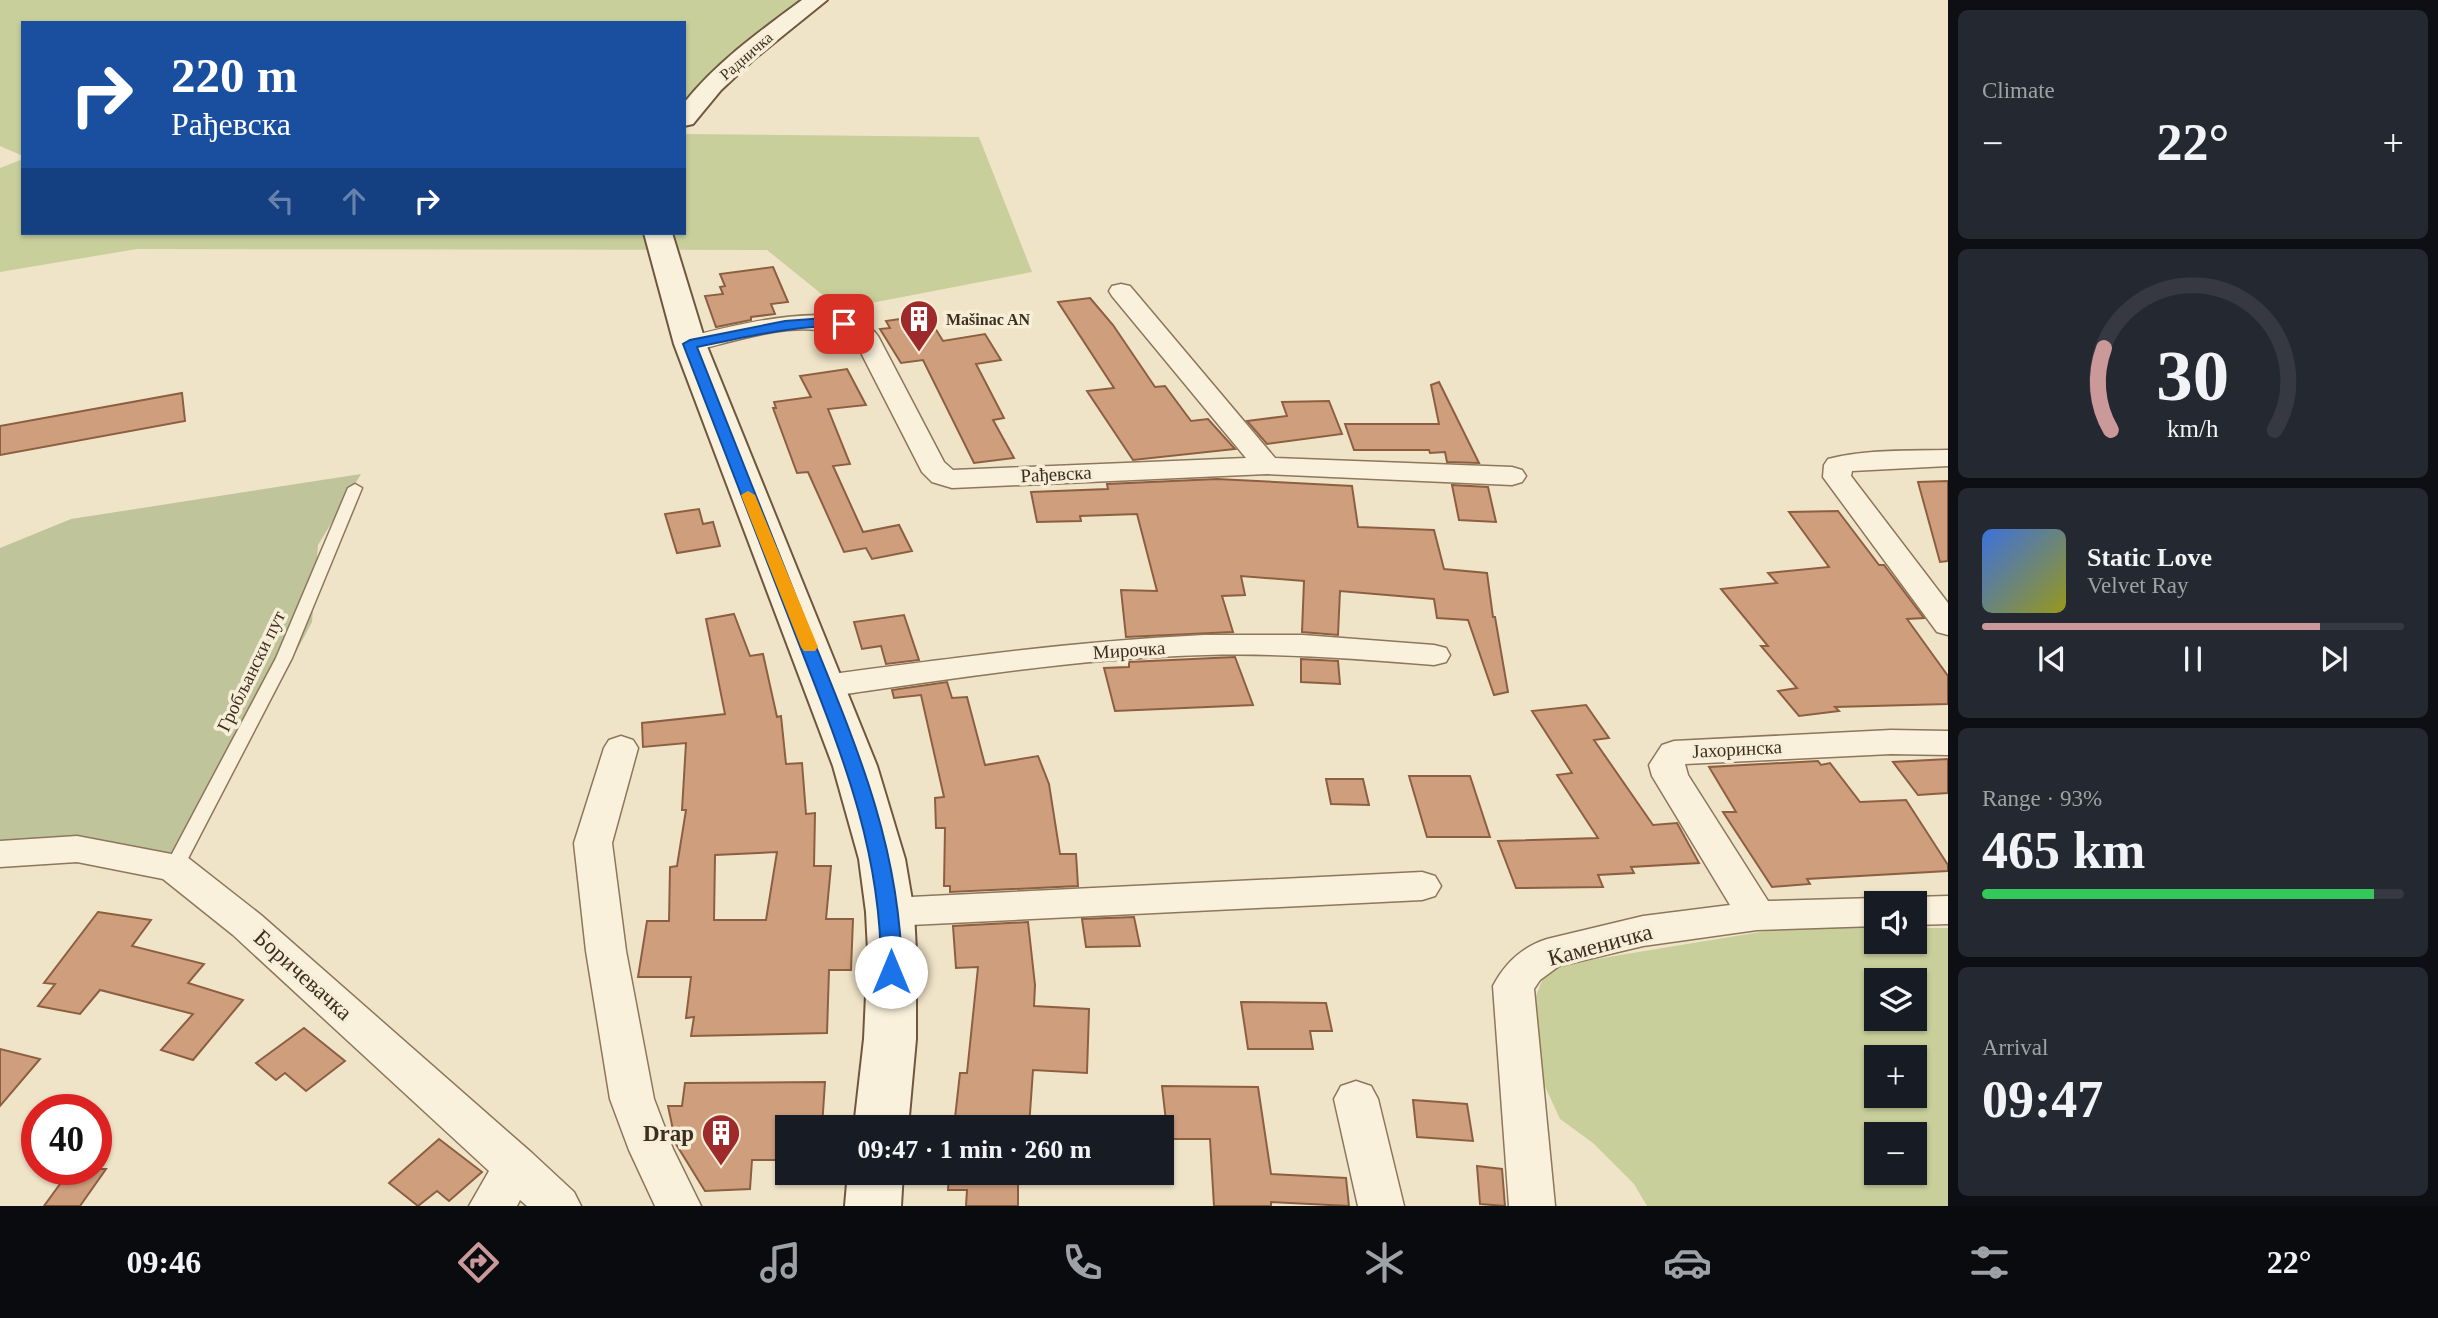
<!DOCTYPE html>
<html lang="en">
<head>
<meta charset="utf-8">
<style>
  body { margin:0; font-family:Georgia,serif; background:#242831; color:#f1f3f6; height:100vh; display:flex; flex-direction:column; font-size:26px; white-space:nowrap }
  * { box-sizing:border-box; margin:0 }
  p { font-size:23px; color:#9ea1a6 }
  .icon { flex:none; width:38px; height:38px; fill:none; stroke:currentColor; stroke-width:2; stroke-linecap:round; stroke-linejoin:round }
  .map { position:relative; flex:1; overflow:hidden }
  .details { display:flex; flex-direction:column; gap:10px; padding:10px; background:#0d0f14; width:490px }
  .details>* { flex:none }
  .hud { position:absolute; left:21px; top:21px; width:665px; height:214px; border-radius:0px; box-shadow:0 2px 5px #0004; background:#1a4fa0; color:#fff; overflow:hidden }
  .buttons { position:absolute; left:1864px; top:891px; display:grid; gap:14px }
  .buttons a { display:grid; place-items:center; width:63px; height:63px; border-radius:0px; background:#171b24; box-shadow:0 2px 5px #0004; font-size:35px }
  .speed { position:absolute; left:21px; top:1094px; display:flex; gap:14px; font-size:35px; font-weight:700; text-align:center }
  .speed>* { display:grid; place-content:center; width:91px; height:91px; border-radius:50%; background:#171b24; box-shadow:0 2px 5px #0004; line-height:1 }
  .speed .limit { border:10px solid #d22; background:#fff; color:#111 }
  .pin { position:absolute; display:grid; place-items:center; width:60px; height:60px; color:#fff; margin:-30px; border-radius:14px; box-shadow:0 4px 10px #0006 }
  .me { position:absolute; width:77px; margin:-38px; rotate:0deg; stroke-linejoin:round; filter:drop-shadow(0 0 5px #0008) }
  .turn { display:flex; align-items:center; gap:24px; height:147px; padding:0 35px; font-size:32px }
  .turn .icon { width:91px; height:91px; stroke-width:2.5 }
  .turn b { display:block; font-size:49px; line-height:60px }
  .lanes { display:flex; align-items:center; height:66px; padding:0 35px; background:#0003; justify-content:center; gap:35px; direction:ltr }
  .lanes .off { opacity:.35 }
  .big { font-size:52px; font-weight:600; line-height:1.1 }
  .details .widget { flex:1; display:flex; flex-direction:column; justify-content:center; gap:10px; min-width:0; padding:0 24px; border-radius:10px; background:#242831 }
  .details .dial { align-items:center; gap:0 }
  .dial svg { height:182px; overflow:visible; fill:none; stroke:#363941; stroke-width:7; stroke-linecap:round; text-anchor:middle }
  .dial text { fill:#f1f3f6; stroke:none }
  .song { display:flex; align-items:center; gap:21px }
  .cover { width:84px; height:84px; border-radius:10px; background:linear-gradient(135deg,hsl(220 70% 55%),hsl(60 70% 35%)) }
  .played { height:7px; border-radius:4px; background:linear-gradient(90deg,#cc999b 80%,#363941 80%) }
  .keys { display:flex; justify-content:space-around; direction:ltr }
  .heat { display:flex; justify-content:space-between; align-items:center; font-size:38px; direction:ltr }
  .charge { height:10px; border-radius:5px; background:linear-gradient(90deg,#34c759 93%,#363941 0) }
  .trip { position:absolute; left:775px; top:1115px; width:399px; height:70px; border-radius:0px; background:#171b24; box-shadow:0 2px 5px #0004; font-weight:600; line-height:70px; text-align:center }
  .menu { display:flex; height:112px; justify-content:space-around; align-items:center; background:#090b0e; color:#9ea1a6 }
  .menu .icon { width:49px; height:49px }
  .menu .current { color:#cc999b }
  .menu b { font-size:32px; color:#f1f3f6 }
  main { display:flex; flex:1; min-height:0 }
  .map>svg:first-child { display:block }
  .green { fill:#c9cf9b; fill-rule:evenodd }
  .cemetery { fill:#bfc49a }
  .building { fill:#cf9f7d; stroke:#8d5f41; stroke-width:2; fill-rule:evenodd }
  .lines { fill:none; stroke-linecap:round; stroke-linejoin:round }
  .lane-casing { stroke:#8d765c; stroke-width:3 }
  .street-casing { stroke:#8d765c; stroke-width:3 }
  .secondary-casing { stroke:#6f573f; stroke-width:4 }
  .lane { fill:#faf1dc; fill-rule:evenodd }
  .street { fill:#faf1dc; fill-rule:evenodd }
  .secondary { fill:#faf1dc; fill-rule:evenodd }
  .route { fill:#1a73e8; stroke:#114b97; stroke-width:2 }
  .slow { fill:#f59e0b }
  .labels { text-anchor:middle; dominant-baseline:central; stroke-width:7; stroke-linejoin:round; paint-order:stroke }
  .far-street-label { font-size:16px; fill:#3d2e20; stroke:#f7eed8 }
  .far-poi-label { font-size:16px; font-weight:bold; fill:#3d2e20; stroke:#f7eed8; text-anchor:start }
  .street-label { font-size:19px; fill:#3d2e20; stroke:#f7eed8 }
  .near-street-label { font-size:23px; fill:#3d2e20; stroke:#f7eed8 }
  .near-poi-label { font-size:23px; font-weight:bold; fill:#3d2e20; stroke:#f7eed8; text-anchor:end }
</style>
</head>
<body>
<main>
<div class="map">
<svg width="1948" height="1206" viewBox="0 0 1948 1206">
  <rect width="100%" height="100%" fill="#f0e4c8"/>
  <!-- green -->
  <g class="green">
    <path d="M0,0H808L684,107V23H23V156L0,146Z"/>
    <path d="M684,134L979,137L1032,272L840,309L767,250L137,249L0,272V168L23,159V233H684Z"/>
    <path d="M1797,926L1876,927V942H1914L1915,928H1948V1206H1647L1634,1184L1593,1143L1560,1119L1542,1080L1536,996L1543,978L1559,965ZM1876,980H1914V1018H1876ZM1876,1057H1914V1096H1876ZM1876,1134H1914V1172H1876Z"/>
  </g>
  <!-- cemetery -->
  <path class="cemetery" d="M361,474L318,545L312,622L201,831L174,867L0,854V548L71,519Z"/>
  <!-- building -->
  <g class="building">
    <path d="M773,267L788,302L771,304L775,314L751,317V320L716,327L705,296L723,294L720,287L725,286L720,274Z"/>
    <path d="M1090,298L1113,325L1155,387L1165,386L1191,421L1208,419L1235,449L1133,460L1087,391L1114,388L1058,302Z"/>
    <path d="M927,315L943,341L985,334L1001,360L976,364L1004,418L993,420L1014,458L974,463L923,360L901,363L880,329L890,328L886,321Z"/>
    <path d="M847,369L866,405L828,409L850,464L833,466L863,532L899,525L912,551L872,559L866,548L844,552L808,472L797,473L773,408H776L774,402L811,397L800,376Z"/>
    <path d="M1439,382L1479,463L1447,462L1445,452L1430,453L1429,450H1354L1345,424H1439L1431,385Z"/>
    <path d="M182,393L185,421L0,455V426Z"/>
    <path d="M1329,401L1342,434L1267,444L1247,421L1287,416L1282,402Z"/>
    <path d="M1217,479L1352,486L1358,527L1434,530L1444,569L1487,573L1493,617H1495L1508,692L1494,695L1468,620L1437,618L1434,599L1340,591L1338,635L1302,632L1304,581L1241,576L1245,595L1222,596L1233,632L1126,637L1121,590L1157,591L1137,514L1080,516L1081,521L1037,522L1031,492L1108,489L1107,484Z"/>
    <path d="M1948,481V561L1940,562L1918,482Z"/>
    <path d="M1452,485L1488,487L1496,522L1459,520Z"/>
    <path d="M699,509L703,524L713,522L720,546L677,553L665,514Z"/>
    <path d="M1838,511L1879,565H1884L1924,618L1907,619L1948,676V704L1835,707L1839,711L1799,716L1778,691L1797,688L1761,646H1768L1721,589L1777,583L1768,573L1829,567L1789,512Z"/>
    <path d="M734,614L750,656L763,654L777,717L781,716L786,764L802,763L806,814L815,813L814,866H831L826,919H853L851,970H829L827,1033L691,1036L694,1017L686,1018L691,977H638L647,921H669L670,867L677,866L686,810H682L686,743L643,747L642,723L725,714L706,619ZM777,852L766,920H714L715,855Z"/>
    <path d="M904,615L919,660L886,664L881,646L862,649L854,622Z"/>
    <path d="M1235,657L1253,705L1115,711L1104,668L1129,667V662Z"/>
    <path d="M1301,659L1338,661L1340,684L1301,682Z"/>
    <path d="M947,682L952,698L967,697L985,765L1038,756L1049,784L1060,854H1076L1078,886L950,892V886H944L945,828H936L935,798L944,797L921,695L894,698L892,690Z"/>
    <path d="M1586,705L1609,738L1594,740L1653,825L1677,823L1699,863L1631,867L1634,873L1598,875L1603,887L1516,888L1498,841L1598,838L1557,775L1572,773L1532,711Z"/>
    <path d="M1948,759V793L1918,795L1893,762Z"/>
    <path d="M1818,761L1821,765L1830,763L1860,802L1906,800L1948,865V871L1807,879L1810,884L1772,887L1723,812H1736L1709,767Z"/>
    <path d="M1409,776H1470L1490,837H1427Z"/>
    <path d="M1326,779H1363L1369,805L1331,804Z"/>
    <path d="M98,912L151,920L132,946L204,964L188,983L243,1000L193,1060L161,1050L193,1014L100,990L80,1014L38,1006L55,984L44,983Z"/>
    <path d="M1134,917L1140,946L1086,947L1082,919Z"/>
    <path d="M1028,922L1035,985L1034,1006L1089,1009L1087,1073L1033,1070L1029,1127H954L960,1073H967L978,967L956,968L953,926Z"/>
    <path d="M1241,1002L1326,1003L1332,1031H1310L1313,1049H1248Z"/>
    <path d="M304,1028L345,1061L306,1091L285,1073L276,1080L256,1063Z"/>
    <path d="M0,1049L40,1059L0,1106Z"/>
    <path d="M825,1082L822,1127H788V1160H752L750,1189L705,1191L676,1144L668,1106H682L685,1083Z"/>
    <path d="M1162,1086L1258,1087L1271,1174L1346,1178L1349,1206L1271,1202V1206H1214L1210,1139H1168Z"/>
    <path d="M1413,1100L1467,1104L1473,1141L1417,1137Z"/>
    <path d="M439,1139L482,1172L449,1201L437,1191L418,1206L389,1183Z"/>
    <path d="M1477,1166L1502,1169L1505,1206L1480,1204Z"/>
    <path d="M71,1169H106L80,1206H44Z"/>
    <path d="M949,1172H1018V1206H966L967,1190H948Z"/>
  </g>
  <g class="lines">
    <!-- lane casing -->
    <g class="lane-casing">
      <path id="lane" d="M355,484L362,488L292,658L181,872L174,874L167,872L165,867L276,658L348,488Z"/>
    </g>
    <!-- street casing -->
    <g class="street-casing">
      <g id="street">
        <path d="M1121,284L1130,286L1275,458L1512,467L1522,470L1526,476L1522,482L1512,485L1267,474L952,488L932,482L922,472L855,341C806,314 740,340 690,352L681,349L677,344L681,339C723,328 848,293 878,336L944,462L953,470L1246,458L1112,296L1109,291L1112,286Z"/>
        <path d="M1948,450V466L1852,471L1851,476L1948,603V635L1937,632L1823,477L1824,465L1828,459C1867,449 1908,451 1948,450Z"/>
        <path d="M1204,635H1303L1434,645L1446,648L1450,655L1446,662L1434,665C1358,659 1282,653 1206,655C1078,658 951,679 825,697L813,694L808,686L813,678L825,675C951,658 1077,641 1204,635Z"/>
        <path d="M1891,730L1948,731V755L1891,754L1685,764L1688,775L1768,901L1876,898L1890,903H1876V926L1757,930L1643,946L1559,966L1540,980L1534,989L1555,1206H1509L1493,986C1505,963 1522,947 1547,939L1643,916L1730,905L1652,776L1649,765L1662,745L1674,741Z"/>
        <path d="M621,736L633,740L638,748L612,843L626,951L654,1099L673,1149L701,1206H655L629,1150L610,1099L586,951L574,843L604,748L609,740Z"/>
        <path d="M77,836L187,857L261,915L532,1153L574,1192L581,1206H527L520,1200L517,1206H469L489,1171L233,935L163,879L77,862L0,867V841Z"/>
        <path d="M1422,872L1435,876L1441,886L1435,896L1422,900L890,926L876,922L871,912L876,902L890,898Z"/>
        <path d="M1948,896V924L1914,925V903H1899L1914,897Z"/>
        <path d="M1356,1081L1371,1086L1378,1099L1404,1206H1358L1334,1099L1341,1086Z"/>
      </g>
    </g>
    <!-- secondary casing -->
    <g class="secondary-casing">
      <g id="secondary">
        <path d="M802,0H827L754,59L721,90L693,124L684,126V103C717,62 760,31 802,0Z"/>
        <path d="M644,233H672L706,344L877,766L905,859L914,912L916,951V1039L908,1127H854L864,1039L868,951L866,912L859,859L833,766L674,344Z"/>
        <path d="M848,1172H903L901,1206H845Z"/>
      </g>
    </g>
    <!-- lane -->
    <use href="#lane" class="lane"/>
    <!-- street -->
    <use href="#street" class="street"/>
    <!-- secondary -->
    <use href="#secondary" class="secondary"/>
  </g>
  <!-- route -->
  <path class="route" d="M825,318L844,320L850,324C842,330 824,326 813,327C774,330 736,339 697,347C734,440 771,534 808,627C855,743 900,844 902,972L899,978L891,980L884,978L881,972C882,844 837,743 792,626C756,532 719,438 683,344L690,340L785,321Z"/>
  <!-- slow -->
  <path class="slow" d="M748,491L755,495L818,647L815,651H804L801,647L741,495Z"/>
  <!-- icons -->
  <defs>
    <g id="building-pin" transform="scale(2.0125)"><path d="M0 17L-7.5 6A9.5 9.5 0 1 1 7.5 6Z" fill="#9e2a2b" stroke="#f7eed8"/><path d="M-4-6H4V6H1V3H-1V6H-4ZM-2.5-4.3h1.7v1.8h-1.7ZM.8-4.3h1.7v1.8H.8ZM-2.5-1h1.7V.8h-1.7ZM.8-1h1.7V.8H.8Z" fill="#fff"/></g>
  </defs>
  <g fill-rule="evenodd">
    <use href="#building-pin" x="919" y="319"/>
    <use href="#building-pin" x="721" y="1133"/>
  </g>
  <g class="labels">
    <!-- far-street labels -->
    <g class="far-street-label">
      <text transform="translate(746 56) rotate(-41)">Радничка</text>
    </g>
    <!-- far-poi labels -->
    <g class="far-poi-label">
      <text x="946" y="319">Mašinac AN</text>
    </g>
    <!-- street labels -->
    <g class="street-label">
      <text transform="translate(1056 474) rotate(-3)">Рађевска</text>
      <text transform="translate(1129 650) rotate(-4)">Мирочка</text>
      <text transform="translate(251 671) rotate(-64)">Гробљански пут</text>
      <text transform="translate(1737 749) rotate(-3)">Јахоринска</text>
    </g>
    <!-- near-street labels -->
    <g class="near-street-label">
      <text transform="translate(1600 945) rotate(-15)">Каменичка</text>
      <text transform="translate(303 975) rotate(42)">Боричевачка</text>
    </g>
    <!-- near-poi labels -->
    <g class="near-poi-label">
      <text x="694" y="1133">Drap</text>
    </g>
  </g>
</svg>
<div class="buttons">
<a><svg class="icon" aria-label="sound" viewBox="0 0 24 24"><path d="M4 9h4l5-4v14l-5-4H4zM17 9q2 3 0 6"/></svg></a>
<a><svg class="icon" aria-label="layers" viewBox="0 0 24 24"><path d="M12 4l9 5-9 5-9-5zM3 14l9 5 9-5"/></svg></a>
<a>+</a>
<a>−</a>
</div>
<div class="speed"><div class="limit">40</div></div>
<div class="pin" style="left:844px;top:324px;background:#d93025"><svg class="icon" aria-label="arrive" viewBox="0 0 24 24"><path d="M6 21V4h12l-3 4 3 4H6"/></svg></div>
<svg class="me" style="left:891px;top:972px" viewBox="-20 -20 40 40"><circle r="19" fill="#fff"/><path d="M0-13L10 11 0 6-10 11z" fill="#1a73e8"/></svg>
<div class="trip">09:47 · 1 min · 260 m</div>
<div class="hud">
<div class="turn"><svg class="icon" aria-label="right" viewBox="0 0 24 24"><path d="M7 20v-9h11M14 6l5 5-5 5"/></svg><div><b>220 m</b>Рађевска</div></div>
<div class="lanes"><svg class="icon off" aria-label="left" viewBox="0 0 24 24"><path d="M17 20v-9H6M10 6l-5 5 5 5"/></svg><svg class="icon off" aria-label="ahead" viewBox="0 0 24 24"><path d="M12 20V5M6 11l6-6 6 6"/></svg><svg class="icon" aria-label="right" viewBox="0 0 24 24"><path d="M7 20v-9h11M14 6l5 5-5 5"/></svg></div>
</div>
</div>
<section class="details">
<div class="widget"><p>Climate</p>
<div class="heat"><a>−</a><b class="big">22°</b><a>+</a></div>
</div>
<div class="widget dial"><svg viewBox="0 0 100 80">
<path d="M14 69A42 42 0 1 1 86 69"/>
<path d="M14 69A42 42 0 0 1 11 33" stroke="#cc999b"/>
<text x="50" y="56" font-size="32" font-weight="700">30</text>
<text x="50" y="72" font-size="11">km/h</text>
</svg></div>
<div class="widget">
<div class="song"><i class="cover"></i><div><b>Static Love</b><p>Velvet Ray</p></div></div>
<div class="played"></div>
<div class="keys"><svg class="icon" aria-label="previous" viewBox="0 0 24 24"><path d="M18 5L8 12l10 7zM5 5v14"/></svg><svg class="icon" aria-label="pause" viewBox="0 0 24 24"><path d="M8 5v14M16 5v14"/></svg><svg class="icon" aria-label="next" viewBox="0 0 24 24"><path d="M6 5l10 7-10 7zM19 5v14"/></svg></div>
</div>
<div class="widget"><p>Range · 93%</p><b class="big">465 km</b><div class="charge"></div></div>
<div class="widget"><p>Arrival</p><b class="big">09:47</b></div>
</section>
</main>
<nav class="menu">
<b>09:46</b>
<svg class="icon current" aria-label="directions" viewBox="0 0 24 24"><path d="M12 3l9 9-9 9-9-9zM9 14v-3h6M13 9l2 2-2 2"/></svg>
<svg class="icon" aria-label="music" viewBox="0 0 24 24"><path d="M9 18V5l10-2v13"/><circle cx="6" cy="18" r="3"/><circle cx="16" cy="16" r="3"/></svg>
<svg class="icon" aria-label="phone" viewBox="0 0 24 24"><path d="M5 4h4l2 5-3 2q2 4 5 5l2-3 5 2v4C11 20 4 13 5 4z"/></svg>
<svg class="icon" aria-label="climate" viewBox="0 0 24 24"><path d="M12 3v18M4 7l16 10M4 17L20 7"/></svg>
<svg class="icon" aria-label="car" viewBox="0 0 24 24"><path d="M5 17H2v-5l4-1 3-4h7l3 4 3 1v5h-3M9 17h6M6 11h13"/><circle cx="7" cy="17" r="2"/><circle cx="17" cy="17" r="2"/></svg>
<svg class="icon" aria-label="filters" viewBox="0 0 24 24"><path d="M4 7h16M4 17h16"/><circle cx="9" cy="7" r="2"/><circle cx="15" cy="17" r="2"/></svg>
<b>22°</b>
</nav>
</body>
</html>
